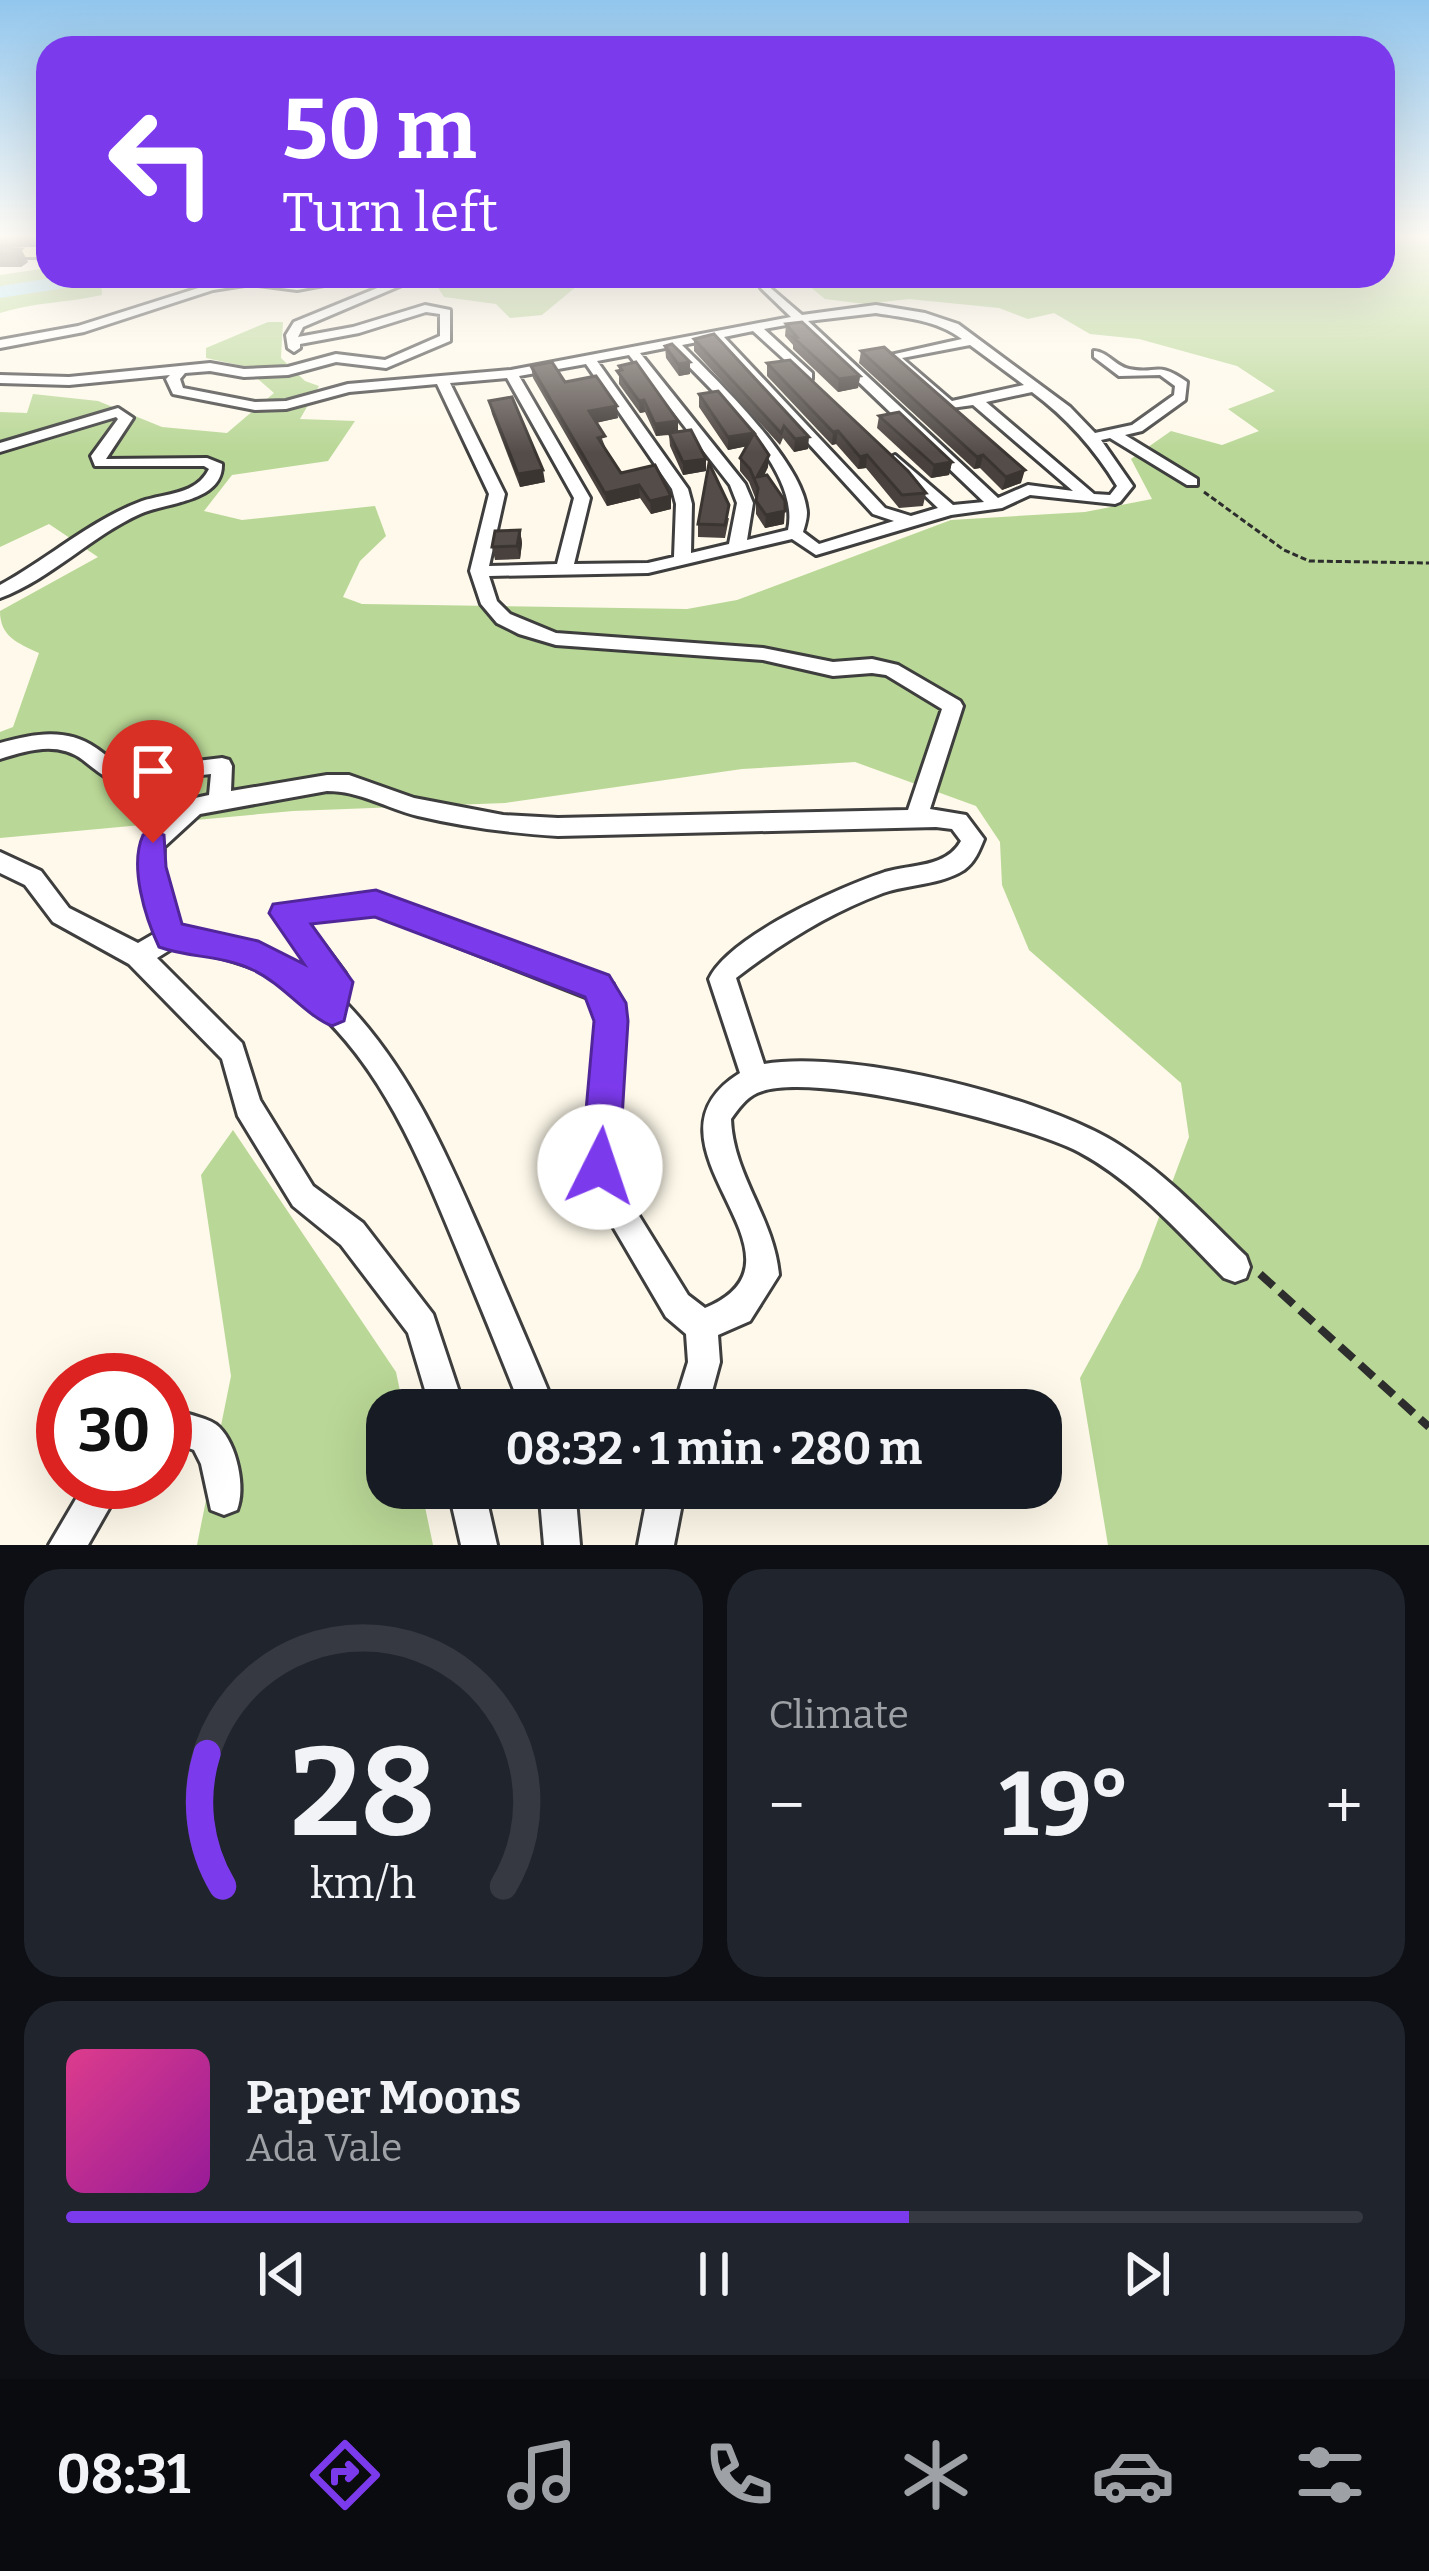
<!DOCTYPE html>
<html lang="en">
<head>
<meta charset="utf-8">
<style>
  body { margin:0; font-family:Bitter,serif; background:#20242c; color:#f1f3f6; height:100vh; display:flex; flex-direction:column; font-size:45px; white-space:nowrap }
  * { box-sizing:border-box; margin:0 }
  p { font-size:39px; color:#9ea1a6 }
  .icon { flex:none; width:66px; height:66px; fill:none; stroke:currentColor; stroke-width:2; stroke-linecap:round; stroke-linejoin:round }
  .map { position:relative; height:1545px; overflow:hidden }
  .details { display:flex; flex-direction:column; gap:24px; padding:24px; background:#0d0f14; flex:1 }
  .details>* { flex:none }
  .top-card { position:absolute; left:36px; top:36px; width:1359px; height:252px; border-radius:36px; box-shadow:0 12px 48px #0002; background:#7c3aed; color:#fff; overflow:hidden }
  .speed { position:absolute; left:36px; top:1353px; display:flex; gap:24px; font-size:60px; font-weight:700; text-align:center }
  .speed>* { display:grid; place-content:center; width:156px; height:156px; border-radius:50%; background:#171b24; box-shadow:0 12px 48px #0002; line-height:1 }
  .speed .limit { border:18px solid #d22; background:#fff; color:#111 }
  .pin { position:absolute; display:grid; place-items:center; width:102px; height:102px; color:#fff; margin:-123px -51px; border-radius:50% 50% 50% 0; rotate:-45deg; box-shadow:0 0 12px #0007 }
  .pin .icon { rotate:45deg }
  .me { position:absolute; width:132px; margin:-66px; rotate:4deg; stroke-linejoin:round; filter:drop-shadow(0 0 9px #0008) }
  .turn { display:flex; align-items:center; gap:42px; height:252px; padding:0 48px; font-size:54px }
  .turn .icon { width:156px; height:156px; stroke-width:2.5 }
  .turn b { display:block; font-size:84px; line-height:102px }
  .big { font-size:90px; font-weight:700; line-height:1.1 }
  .details .widget { flex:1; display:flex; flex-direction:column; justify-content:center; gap:18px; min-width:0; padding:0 42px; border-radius:36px; background:#20242c }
  .details .dial { align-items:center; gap:0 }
  .dial svg { height:312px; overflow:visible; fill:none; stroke:#363941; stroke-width:7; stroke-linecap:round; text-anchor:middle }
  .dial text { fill:#f1f3f6; stroke:none }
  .song { display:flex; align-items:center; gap:36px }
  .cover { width:144px; height:144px; border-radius:18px; background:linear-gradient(135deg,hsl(330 70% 55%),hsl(300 70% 35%)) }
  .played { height:12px; border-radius:6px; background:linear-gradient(90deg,#7c3aed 65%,#363941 65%) }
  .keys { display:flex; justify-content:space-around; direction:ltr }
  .heat { display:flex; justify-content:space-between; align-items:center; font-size:66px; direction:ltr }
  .details .tiles { flex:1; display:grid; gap:24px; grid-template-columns:1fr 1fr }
  .widget:last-child { grid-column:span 2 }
  .trip { position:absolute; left:366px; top:1389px; width:696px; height:120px; border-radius:36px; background:#171b24; box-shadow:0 12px 48px #0002; font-weight:700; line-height:120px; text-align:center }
  .menu { display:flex; height:192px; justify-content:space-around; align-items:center; background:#090b0e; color:#9ea1a6 }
  .menu .icon { width:84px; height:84px }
  .menu .current { color:#7c3aed }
  .menu b { font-size:54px; color:#f1f3f6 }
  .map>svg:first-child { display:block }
  .forest { fill:#b9d796 }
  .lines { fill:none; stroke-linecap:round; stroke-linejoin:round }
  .river { fill:#b1e1f4; fill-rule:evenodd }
  .minor-casing { stroke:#3e3e3e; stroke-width:6 }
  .secondary-casing { stroke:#2d2d2d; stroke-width:6 }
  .path-far1 { stroke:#2d2d2d; stroke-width:3; stroke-dasharray:6 3; stroke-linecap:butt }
  .path { stroke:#2d2d2d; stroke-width:8; stroke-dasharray:18 9; stroke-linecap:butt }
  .minor { fill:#fff; fill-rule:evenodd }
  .secondary { fill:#fdeca7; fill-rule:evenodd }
  .wall { fill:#48413e }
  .shaded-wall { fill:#3b3532 }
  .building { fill:#544c48; stroke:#3b3532; stroke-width:3 }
  .route { fill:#7c3aed; stroke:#51269a; stroke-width:3 }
</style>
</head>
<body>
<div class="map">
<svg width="1429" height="1545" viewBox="0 0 1429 1545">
  <rect width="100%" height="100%" fill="#fef9ea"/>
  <!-- forest -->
  <g class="forest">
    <path d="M1383,236H1429V1545H1108L1080,1378L1140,1268L1189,1137L1181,1083L1029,950L1002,885L1000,842L976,806L855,762L742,769L505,803L293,811L0,838V732L13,727L39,653C18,643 0,637 0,611L98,557L49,524L0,547V412L27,413L33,394L98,401L162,427L227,433L274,393L243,366L206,358V348L268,322H283L281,358L305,381L319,386L300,419L355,421L328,461L232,475L204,511L242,520L375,506L386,536L360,561L343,597L362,604L687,609L737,600L951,520L1085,512L1152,499L1131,459L1171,431L1222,445L1259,431L1228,409L1275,391L1237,366L1139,339L1090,334L1054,313L1028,319L999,308L909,299L865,304L825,299L797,276H1383Z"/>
    <path d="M48,268V276H137L101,283L102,295C67,303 34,302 0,313V275Z"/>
    <path d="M441,276H589L542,315L510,318L496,304L444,297L437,286Z"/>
    <path d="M233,1130L396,1372L404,1410H387V1488H421L433,1545H197L231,1376L201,1175Z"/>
  </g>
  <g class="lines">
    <!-- river -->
    <path class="river" d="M64,276H115L105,282L0,298V286Z"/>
    <!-- minor casing -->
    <g class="minor-casing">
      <g id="minor">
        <path d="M346,276H373L297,290L251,284L213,290L84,332L0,348V340L78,326L211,284L251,278L297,284Z"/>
        <path d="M395,276H407L409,282L303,327L298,337L353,327L425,305L450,310V341L386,368L336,362L288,375L244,377L210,371L185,373L180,379L183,388L255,402L286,401L348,384L511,370L791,317L763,290L761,288L767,285L802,315L876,305L925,313L958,324L1070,407L1095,433L1132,425L1174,395L1175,386L1160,375L1119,376L1094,357V351C1108,352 1115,366 1129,369C1158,375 1156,360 1187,382L1185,400L1142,431L1125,435L1197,479V485H1187L1110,438L1101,440L1133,486L1120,502L1115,504L1030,495L1002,508L951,515L816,555L792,539L648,573L489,576L497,601L510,614L556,633L763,648L833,662L872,659L898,665L960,701L963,706L930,809L966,815L984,839C979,851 975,862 964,870C940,885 909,884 883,893C829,913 780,944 736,978L764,1064C851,1049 1048,1098 1121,1146C1168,1176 1206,1217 1246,1256L1250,1267L1246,1278L1235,1282L1224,1278C1180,1233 1135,1182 1079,1152C1025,1124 811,1069 757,1093C746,1098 738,1109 731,1119C733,1175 774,1218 779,1275L750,1321L718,1335L720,1362L707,1410H673L688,1362L686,1334L666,1317L591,1189L586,1145L598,1021L593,1000L375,914L306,921L345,973L349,981L346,1003C411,1071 447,1155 484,1240C508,1297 533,1353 556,1410H522C502,1359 481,1308 460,1257C418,1155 374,1041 277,980C245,960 208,955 173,948L157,958L242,1043L260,1100L313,1186L363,1223L433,1314L465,1410H431L408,1333L341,1245L293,1206L238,1116L222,1059L129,964L53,922L25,885L0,873V852L41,871L69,908L138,943L157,932L141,867L142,843L186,800L209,795L211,774C183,776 153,790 125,784C108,781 97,771 83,760C58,741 28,750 0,759V743C33,734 66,727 96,748C108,756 116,765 130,769L222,758L229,760L232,766L231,791L327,775H349L414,798L503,815L558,818L908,810L942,709L886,675L872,673L833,676L763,660L556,645L519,634L497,623L481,604L470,571L489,494L437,384L349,392L286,409L255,410L173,394L166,379L170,375L69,385L0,383V375L69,377L210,363L244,369L288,367L336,354L385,360L440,336V314L426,312L359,333L300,344V348L294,352L288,348L286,335L294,322L397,280ZM876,313C906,318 937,320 962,339L886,356L944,409L973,405L1073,491L1028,485L998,498L808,321ZM797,323L984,502L953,505L895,455L888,459L890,462L938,508L911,516L885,508L724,337L753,331L807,380L812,379V373L764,329ZM713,339L873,514L894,521L819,544L803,532C805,525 807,519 807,513C805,463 716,380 682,345ZM970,345L1024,385L952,401L902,358ZM670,347C709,389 802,469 788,530L747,540L753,503L745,484L640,353ZM629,355L730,485L737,503L729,544L691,553L692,504L688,489L597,361ZM586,364L672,489L676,504L674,557L648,563L574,564L590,498L519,376ZM507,378L574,498L557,564L489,566L505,494L450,383ZM1032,392C1067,418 1094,448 1117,486L1110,495L1094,494L986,402ZM327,791C360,791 386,808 418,816C464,827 510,833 558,836L936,827L952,829L961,841C946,868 912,864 885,872C840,887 729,936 709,979L740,1073C625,1144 828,1257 705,1308L688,1295L620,1185L614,1145L624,1021L613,984L376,894L277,906L273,913L277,920L323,984C278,952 233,937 180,928L163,867L164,847L200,814Z"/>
        <path d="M118,408L133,418L106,459L207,458L222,464C223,502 167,502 140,514C91,536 51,579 0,598V585C48,559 91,520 142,501C167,493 196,495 209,469L204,466H95L91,456L118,419L116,417L0,452V443Z"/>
        <path d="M183,1412C193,1416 211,1419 219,1427C237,1445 246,1488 237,1510L224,1515L211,1510L201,1464L194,1450L183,1446L165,1453V1419Z"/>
        <path d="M86,1482H124L88,1545H49Z"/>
        <path d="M448,1488H484L497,1545H461Z"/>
        <path d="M539,1488H575L580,1545H544Z"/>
        <path d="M649,1488H685L674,1545H638Z"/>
      </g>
    </g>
    <!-- secondary casing -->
    <g class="secondary-casing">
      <rect id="secondary" x="0" y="247" width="48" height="10"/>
    </g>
    <!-- path-far1 -->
    <path class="path-far1" d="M1204,492L1284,550L1309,561L1429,563"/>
    <!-- path -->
    <path class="path" d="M1260,1274L1429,1427"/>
    <!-- minor -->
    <use href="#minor" class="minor"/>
    <!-- secondary -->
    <use href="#secondary" class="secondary"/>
  </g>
  <!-- wall -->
  <g class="wall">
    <rect x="0" y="236" width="48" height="8"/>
    <path d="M0,248L21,249L28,262L21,267H0Z"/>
    <path d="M786,324L860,376L858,388L838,392L793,349V345L785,336Z"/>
    <path d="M694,339L808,449L794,452L783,438L780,445L694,351Z"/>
    <path d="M665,346L690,362V374L679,376L666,358Z"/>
    <path d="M861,351L1021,483L1002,490L980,468L974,469L859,363Z"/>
    <path d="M767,363L926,493L923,506L899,508L866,468L858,469L836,444L832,445L767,376Z"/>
    <path d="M531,366L618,418L596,423L606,449L621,473L671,509L651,514L640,498L607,506L533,378Z"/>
    <path d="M619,366L678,432L706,459V471L683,475L670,446L669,435L656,436L645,412L640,413L619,384Z"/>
    <path d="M699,394L768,467L764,476L784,524L765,528L756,514V500L749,482L740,471V458L747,446L728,450L699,407Z"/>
    <path d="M489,401L545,482L520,487L492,414Z"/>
    <path d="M879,416L952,462L949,475L931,478L877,428Z"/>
    <path d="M729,518L725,538L698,537V524Z"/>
    <path d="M520,530L522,543L520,559L495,560L492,547Z"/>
  </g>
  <!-- shaded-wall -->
  <g class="shaded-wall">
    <path d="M21,249L28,262L21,267L14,254Z"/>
    <path d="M690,362V374L679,376L678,364Z"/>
    <path d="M860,376L858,388L838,392L839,379Z"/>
    <path d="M644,400L645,412L640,413L639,401Z"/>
    <path d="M617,406L618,418L590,424L589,411Z"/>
    <path d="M678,421V433L656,436L655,424Z"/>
    <path d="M838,431L836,444L832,445L833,432Z"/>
    <path d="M754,433L753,445L728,450V437Z"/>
    <path d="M809,437L808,449L794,452L795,439Z"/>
    <path d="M769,455L768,467L757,488V477Z"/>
    <path d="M867,455L866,468L858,469L860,457Z"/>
    <path d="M983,455L980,468L974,469L977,457Z"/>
    <path d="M706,459V471L683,475V462Z"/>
    <path d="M952,462L949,475L931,478L934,465Z"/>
    <path d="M543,470L545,482L520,487L518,474Z"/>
    <path d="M1025,470L1021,483L1002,490L1006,477Z"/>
    <path d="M639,485L640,498L607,506L605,493Z"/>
    <path d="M671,496V509L651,514L650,501Z"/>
    <path d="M785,511L784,524L765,528L766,515Z"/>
    <path d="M520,530L522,543L520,559L517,546Z"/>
  </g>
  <!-- building -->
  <g class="building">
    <path d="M0,248L21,249L14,254H0Z"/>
    <path d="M802,322L860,376L839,379L793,337H797L786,324Z"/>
    <path d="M714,334L809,437L795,439L784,426L781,433L694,339Z"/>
    <path d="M672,344L690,362L678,364L665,346Z"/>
    <path d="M884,347L1025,470L1006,477L983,455L977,457L861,351Z"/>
    <path d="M790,360L908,471L926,493L902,495L867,455L860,457L838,431L833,432L767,363Z"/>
    <path d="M552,362L565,382L596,376L617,406L589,411L605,436L598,438L621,473L655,465L671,496L650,501L639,485L605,493L531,366Z"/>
    <path d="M636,362L678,421L655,424L644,400L639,401L617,371L622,370L619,366Z"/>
    <path d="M718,391L754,433L728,437L699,394Z"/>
    <path d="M512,397L543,470L518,474L489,401Z"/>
    <path d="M899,412L952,462L934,465L879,416Z"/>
    <path d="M691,430L706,459L683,462L669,433Z"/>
    <path d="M754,433L769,455L757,477L767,475L785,501V511L766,515L756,501L758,488L750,469L740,458Z"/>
    <path d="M709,463L729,505L725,525L698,524Z"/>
    <path d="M520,530L517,546L492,547L495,531Z"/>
  </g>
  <!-- sky -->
  <linearGradient id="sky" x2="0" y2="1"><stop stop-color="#92c6ed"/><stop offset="0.52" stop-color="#fffcf6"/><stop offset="1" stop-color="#fffcf6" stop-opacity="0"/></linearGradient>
  <rect width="1429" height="453" fill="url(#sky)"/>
  <!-- route -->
  <path class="route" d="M153,831L164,835L166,867L182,924L258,941L304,964L269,913L273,904L376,890L609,975L626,1003L628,1021L619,1167L614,1180L600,1186L587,1180L581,1167L594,1021L585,997L375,917L311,924L353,982L344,1021L332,1026C305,1015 283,984 253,970C223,955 189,958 159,947C145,917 129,866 143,835Z"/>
</svg>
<div class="speed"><div class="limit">30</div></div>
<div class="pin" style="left:153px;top:843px;background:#d93025"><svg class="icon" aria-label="arrive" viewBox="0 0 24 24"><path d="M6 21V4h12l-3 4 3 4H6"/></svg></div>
<svg class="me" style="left:600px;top:1167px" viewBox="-20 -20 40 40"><circle r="19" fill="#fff"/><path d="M0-13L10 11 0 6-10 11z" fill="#7c3aed"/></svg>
<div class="trip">08:32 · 1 min · 280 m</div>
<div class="top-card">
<div class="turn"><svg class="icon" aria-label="left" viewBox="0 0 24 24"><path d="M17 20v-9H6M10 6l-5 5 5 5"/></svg><div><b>50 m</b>Turn left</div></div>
</div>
</div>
<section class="details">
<div class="tiles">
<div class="widget dial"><svg viewBox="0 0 100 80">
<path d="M14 69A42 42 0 1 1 86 69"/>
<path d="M14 69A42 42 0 0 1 10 35" stroke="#7c3aed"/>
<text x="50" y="56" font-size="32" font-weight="700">28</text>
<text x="50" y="72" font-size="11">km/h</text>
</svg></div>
<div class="widget"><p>Climate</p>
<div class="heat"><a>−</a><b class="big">19°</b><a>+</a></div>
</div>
<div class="widget">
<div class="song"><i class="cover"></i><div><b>Paper Moons</b><p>Ada Vale</p></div></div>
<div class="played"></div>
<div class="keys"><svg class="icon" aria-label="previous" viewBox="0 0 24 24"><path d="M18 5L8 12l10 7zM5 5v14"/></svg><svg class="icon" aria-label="pause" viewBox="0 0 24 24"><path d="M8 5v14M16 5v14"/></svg><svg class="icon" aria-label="next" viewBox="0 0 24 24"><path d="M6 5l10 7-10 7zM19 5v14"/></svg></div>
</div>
</div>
</section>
<nav class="menu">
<b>08:31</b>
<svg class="icon current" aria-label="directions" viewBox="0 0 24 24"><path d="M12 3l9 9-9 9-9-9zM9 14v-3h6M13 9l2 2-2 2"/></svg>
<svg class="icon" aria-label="music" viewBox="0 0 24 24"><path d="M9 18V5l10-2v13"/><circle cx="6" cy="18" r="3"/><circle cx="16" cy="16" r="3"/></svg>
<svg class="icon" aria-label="phone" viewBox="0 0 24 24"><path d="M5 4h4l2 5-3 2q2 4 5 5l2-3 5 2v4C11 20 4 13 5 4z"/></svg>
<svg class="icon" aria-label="climate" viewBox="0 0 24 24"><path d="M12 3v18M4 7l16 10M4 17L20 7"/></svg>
<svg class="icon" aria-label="car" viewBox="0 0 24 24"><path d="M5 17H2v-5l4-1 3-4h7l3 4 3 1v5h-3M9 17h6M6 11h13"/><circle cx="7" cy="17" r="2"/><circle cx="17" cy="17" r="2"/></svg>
<svg class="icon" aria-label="filters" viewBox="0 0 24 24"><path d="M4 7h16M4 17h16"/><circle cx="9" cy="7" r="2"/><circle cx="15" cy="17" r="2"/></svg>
</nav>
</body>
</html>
